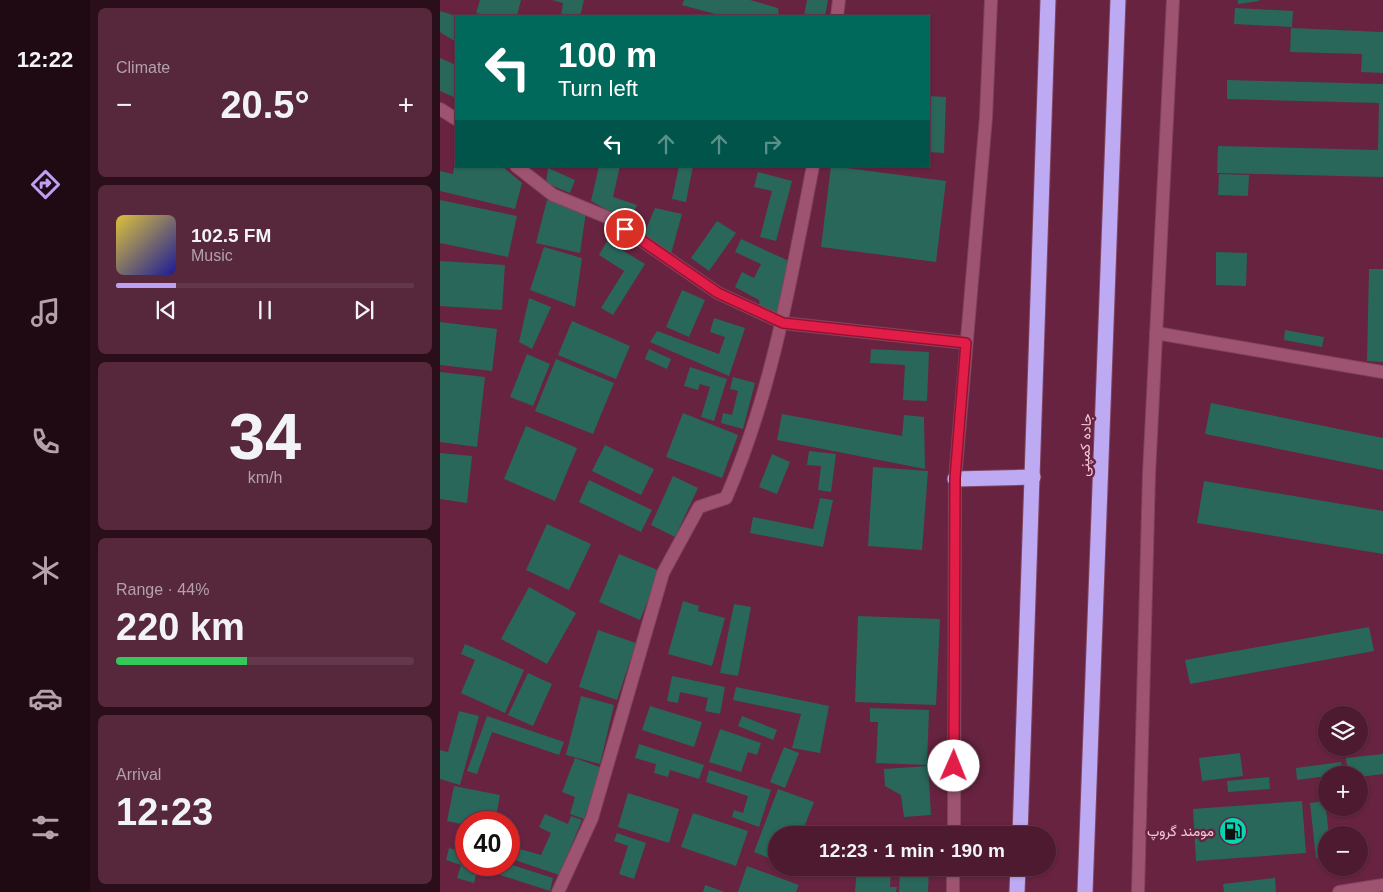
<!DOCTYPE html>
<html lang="en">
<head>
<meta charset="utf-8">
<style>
  body { margin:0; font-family:Helvetica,Vazirmatn,sans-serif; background:#57273c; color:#f1f3f6; height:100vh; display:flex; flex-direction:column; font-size:19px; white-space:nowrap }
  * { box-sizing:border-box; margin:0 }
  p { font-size:16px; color:#b3a1ab }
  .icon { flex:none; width:28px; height:28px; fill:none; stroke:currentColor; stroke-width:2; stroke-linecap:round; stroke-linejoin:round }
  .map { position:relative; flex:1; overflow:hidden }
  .sheet { display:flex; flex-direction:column; gap:8px; padding:8px; background:#2a0e1a; width:350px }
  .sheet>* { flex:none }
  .hud { position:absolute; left:15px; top:15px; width:475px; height:152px; border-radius:0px; box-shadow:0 1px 4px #0004,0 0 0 1px #64384c; background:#00695c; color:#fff; overflow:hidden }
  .buttons { position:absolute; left:878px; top:706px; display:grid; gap:10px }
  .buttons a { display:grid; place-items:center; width:50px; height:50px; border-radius:50%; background:#4d1a30; box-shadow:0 1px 4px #0004,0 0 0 1px #64384c; font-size:25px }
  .speed { position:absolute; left:15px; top:811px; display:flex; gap:10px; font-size:25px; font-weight:700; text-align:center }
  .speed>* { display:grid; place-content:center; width:65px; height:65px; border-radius:50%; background:#4d1a30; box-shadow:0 1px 4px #0004,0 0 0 1px #64384c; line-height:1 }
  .speed .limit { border:8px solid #d22; background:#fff; color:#111 }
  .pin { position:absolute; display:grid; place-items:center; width:42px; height:42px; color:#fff; margin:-21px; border:2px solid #fff; border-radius:50%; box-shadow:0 1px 5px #0007 }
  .me { position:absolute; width:55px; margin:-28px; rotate:1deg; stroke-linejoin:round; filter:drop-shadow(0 0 4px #0008) }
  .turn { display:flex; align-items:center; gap:18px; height:105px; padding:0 20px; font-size:22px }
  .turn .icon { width:65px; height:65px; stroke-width:2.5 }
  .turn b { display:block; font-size:35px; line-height:42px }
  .lanes { display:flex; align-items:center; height:48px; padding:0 20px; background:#0003; justify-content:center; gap:25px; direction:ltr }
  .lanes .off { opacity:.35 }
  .big { font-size:38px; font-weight:700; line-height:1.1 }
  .sheet .card { flex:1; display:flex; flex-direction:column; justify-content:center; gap:8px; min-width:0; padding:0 18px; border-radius:8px; background:#57273c }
  .sheet .dial { align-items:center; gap:0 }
  .dial b { font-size:65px; line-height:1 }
  .song { display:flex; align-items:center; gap:15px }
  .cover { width:60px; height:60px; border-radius:8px; background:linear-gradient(135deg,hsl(50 70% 55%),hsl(240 70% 35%)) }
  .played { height:5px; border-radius:2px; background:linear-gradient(90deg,#bca0f2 20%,#64384c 20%) }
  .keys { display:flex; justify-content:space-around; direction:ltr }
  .heat { display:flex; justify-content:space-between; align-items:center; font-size:28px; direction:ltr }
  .charge { height:8px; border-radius:4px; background:linear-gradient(90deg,#34c759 44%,#64384c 0) }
  .trip { position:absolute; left:328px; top:826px; width:288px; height:50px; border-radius:25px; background:#4d1a30; box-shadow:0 1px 4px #0004,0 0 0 1px #64384c; font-weight:700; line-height:50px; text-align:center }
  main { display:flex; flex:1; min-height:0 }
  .menu { display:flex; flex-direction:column; width:90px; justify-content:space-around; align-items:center; background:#1f0a13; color:#b3a1ab }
  .menu .icon { width:35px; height:35px }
  .menu .on { color:#bca0f2 }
  .menu b { font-size:22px; color:#f1f3f6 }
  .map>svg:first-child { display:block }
  .building { fill:#29675a }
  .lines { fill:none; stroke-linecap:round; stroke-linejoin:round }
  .minor-casing { stroke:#80435f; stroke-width:14 }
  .highway-casing { stroke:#80435f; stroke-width:17 }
  .minor { stroke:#9e5470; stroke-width:12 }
  .highway { stroke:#bea9f3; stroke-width:15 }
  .route-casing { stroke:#92132f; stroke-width:12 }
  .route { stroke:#e11d48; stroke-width:9 }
  .labels { text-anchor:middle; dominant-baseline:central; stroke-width:5; stroke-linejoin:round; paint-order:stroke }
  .street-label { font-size:14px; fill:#f4c9d6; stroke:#672340 }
  .poi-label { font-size:14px; fill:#f4c9d6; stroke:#672340; text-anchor:end }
</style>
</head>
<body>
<main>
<nav class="menu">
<b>12:22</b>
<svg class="icon on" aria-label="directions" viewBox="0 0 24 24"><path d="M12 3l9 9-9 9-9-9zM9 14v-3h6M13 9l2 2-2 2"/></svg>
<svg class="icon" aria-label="music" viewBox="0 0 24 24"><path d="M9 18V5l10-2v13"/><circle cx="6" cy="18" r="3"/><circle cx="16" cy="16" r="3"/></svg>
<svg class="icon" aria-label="phone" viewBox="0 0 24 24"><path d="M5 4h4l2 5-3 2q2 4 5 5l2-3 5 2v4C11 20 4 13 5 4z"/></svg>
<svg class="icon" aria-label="climate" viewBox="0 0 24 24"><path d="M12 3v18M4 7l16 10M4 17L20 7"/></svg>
<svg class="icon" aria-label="car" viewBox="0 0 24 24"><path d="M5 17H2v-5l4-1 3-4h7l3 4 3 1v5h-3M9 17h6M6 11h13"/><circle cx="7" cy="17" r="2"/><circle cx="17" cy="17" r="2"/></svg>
<svg class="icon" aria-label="filters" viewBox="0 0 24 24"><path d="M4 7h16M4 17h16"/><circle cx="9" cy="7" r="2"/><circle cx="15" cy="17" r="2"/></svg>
</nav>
<section class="sheet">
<div class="card"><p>Climate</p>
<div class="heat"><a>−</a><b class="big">20.5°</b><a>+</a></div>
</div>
<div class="card">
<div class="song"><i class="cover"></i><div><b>102.5 FM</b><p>Music</p></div></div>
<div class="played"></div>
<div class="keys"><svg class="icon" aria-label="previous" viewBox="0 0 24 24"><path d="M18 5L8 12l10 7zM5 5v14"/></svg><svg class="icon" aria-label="pause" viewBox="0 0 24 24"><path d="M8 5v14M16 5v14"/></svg><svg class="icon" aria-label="next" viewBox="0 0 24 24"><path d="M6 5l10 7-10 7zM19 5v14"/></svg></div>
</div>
<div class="card dial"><b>34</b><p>km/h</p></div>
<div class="card"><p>Range · 44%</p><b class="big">220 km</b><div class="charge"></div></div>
<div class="card"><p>Arrival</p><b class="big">12:23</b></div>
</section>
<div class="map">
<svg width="943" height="892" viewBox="0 0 943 892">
  <rect width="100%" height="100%" fill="#672340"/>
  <!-- building -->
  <g class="building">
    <path d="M40,0H81L77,16H48L36,13Z"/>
    <path d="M112,0H144L140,16H121L123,3Z"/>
    <path d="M244,0H310L338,8L339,16H282L242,5Z"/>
    <path d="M367,0H388L385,16H364Z"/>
    <path d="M798,0H819V1L798,4Z"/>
    <path d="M795,8L853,11L852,27L794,24Z"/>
    <path d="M0,11L16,16V42L0,32Z"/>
    <path d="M851,28L943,32V73L921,72L922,54L850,52Z"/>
    <path d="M0,58L16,65V98L0,91Z"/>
    <path d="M787,80L943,84V177L777,173L778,146L938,150L939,103L787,99Z"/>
    <path d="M489,96L506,97L504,153L489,152Z"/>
    <path d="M15,161L16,166H62L82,183L75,209L0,191V171L13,174Z"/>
    <path d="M159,166H180L173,197L197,205L189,222L151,201Z"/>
    <path d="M239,166H253L246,202L232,199Z"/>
    <path d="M391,166L506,181L496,262L381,247Z"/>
    <path d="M108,168L135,180L130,193L106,183Z"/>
    <path d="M318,172L352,181L336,241L320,237L332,191L314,187Z"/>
    <path d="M779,174L809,175L808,196L778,195Z"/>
    <path d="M0,200L77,216L68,257L0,243Z"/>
    <path d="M107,200L146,212L140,253L96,243Z"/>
    <path d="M215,208L242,214L231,254L204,234Z"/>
    <path d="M277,221L296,233L269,271L251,258Z"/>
    <path d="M301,239L351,262L337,318L321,312L319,300L295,287L302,272L314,278L321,264L295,252Z"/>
    <path d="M167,241L205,264L173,315L161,308L184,271L159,255Z"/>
    <path d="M104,247L142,258L135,307L90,290Z"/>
    <path d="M776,252L807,253L806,286L776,285Z"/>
    <path d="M0,261L65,265L62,310L0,306Z"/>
    <path d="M929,269H943V362L927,361Z"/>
    <path d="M242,290L265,300L249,337L226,327Z"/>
    <path d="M89,298L111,307L92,349L79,342Z"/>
    <path d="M274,318L305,328L289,376L210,342L217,331L279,354L285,337L270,332Z"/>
    <path d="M132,321L190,346L176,379L118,355Z"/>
    <path d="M0,322L57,329L52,371L0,365Z"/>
    <path d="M845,330L884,337L882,347L844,340Z"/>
    <path d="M209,349L231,359L227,369L205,359Z"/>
    <path d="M431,349L489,352L487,401L463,400L465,365L430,363Z"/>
    <path d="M87,354L110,364L93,406L70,397Z"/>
    <path d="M116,359L174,383L153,434L95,411Z"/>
    <path d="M250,367L287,379L274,421L261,417L270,387L260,384L258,390L244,386Z"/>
    <path d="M0,372L45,377L37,447L0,442Z"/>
    <path d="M293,377L315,383L303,429L281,423L283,413L292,415L298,391L290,389Z"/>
    <path d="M771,403L943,438V470L765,434Z"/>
    <path d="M243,413L298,435L282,478L226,457Z"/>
    <path d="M342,414L462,436L464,415L484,417L485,469L337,440Z"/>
    <path d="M86,426L137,448L115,501L64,479Z"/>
    <path d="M165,445L214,469L201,495L152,471Z"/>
    <path d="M369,451L396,454L391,492L378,490L381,466L367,465Z"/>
    <path d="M0,453L32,456L27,503L0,499Z"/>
    <path d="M332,454L350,462L337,494L319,487Z"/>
    <path d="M433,467L488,471L482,550L428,546Z"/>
    <path d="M233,476L258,488L235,537L211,525Z"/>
    <path d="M149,480L212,510L201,532L139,502Z"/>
    <path d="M764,481L943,511V554L757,523Z"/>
    <path d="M380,498L393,500L383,547L310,533L313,517L373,529Z"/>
    <path d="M107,524L151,544L129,590L86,570Z"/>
    <path d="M179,554L220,571L200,620L159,602Z"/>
    <path d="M89,587L136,613L107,664L61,639Z"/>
    <path d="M243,601L259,606L258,611L285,618L272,666L228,654Z"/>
    <path d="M294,604L311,607L298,676L280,673Z"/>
    <path d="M418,616L500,619L496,705L415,702Z"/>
    <path d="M929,627L934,651L750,684L745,660Z"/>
    <path d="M158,630L196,643L177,700L139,687Z"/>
    <path d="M25,644L84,670L65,713L21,693L35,660L21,654Z"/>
    <path d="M88,673L112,684L93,726L68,715Z"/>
    <path d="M232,676L285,687L280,714L265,711L268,698L240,692L238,703L227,701Z"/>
    <path d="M296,687L389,706L380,753L352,748L361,714L293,700Z"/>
    <path d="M141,696L174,705L160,764L126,755Z"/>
    <path d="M210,706L262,722L254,747L202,730Z"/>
    <path d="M430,708L489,710L487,765L436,763L438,722H430Z"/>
    <path d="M19,711L39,716L20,785L0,779V750L8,752Z"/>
    <path d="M47,716L124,742L119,755L52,732L37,774L27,771Z"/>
    <path d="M302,716L337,730L333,740L298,726Z"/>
    <path d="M280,729L321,743L317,755L308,752L301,772L269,762Z"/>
    <path d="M199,744L264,765L259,779L230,770L228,777L214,773L216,764L195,758Z"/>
    <path d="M344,747L359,753L345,788L330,782Z"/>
    <path d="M800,753L803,776L762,781L759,758Z"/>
    <path d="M943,754V774L919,777V775H908L906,758Z"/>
    <path d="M135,758L162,768L144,819L130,814L135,797L122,792Z"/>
    <path d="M901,762L902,774L857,780L856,768Z"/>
    <path d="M488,766L491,815L464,817L461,795L445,786L444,769Z"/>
    <path d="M269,770L331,790L319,827L292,817L294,810L303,813L308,796L266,782Z"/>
    <path d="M829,777L830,789L788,792L787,781Z"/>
    <path d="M14,786L60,795L55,822H26V825L7,821Z"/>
    <path d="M338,789L374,802L361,835H336V861L314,852Z"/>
    <path d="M188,793L239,809L229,843L178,827Z"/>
    <path d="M862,801L866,853L756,861L753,809Z"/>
    <path d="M885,801L889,835H886V857L876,858L870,803Z"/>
    <path d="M253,813L308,831L296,866L241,847Z"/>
    <path d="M105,814L128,824L131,816L142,820L119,875L69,858V846L101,855L111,833L99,827Z"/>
    <path d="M177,833L206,843L194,879L179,874L188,846L174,841Z"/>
    <path d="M9,848L26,853V865H60L59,873L38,867L34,883L17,878L21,865L6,860Z"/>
    <path d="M69,864L113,878L110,891L60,875L63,865Z"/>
    <path d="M307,866L359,885L356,892H298Z"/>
    <path d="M417,868H451L450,887H457L456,892H415Z"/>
    <path d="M460,868H489L488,892H459Z"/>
    <path d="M835,878L836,892H784L783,884Z"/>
    <path d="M265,885L285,892H263Z"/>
  </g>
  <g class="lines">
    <!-- minor casing -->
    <g class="minor-casing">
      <g id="minor">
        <path d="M397,16L399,0"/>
        <path d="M0,109L16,119"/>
        <path d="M76,166L113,195L169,218L278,293L343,323L526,343"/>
        <path d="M716,333L943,372"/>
        <path d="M514,835L515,479L546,117L551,0"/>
        <path d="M118,892L152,818L223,573L259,507L286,498C332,393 351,278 373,166"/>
        <path d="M513,892V868"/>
        <path d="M698,892L709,474L733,0"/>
        <path d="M899,892L943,885"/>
      </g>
    </g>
    <!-- highway casing -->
    <g class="highway-casing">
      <g id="highway">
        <path d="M515,479L593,477"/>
        <path d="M580,835L608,0"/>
        <path d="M577,892L578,868"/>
        <path d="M645,892L678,0"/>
      </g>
    </g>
    <!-- minor -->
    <use href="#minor" class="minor"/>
    <!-- highway -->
    <use href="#highway" class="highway"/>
  </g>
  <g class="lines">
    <!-- route casing -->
    <g class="route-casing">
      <path id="route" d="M185,229L278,293L343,323L526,343L515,478L514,766"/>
    </g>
    <!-- route -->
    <use href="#route" class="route"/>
  </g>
  <!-- icons -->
  <defs>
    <g id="fuel-disc" transform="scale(1.4375)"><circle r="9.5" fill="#09d5b5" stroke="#672340"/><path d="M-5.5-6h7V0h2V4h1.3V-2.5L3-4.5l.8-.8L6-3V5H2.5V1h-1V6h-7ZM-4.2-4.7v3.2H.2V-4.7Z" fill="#111"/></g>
  </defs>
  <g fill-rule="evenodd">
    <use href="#fuel-disc" x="793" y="831"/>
  </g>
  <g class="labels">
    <!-- street labels -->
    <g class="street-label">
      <text transform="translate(645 445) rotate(-88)">جاده کمپنی</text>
    </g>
    <!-- poi labels -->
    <g class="poi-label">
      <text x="774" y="831">مومند گروپ</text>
    </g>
  </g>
</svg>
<div class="buttons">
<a><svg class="icon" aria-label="layers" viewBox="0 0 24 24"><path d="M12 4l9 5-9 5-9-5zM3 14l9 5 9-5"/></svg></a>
<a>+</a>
<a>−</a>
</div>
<div class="speed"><div class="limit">40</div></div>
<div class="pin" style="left:185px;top:229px;background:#d93025"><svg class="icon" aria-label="arrive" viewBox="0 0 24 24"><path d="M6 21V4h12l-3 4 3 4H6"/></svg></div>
<svg class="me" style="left:514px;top:766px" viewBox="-20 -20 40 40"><circle r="19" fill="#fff"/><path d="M0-13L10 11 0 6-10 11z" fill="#e11d48"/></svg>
<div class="trip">12:23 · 1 min · 190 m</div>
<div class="hud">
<div class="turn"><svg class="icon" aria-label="left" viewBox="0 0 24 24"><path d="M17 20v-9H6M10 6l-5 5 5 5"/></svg><div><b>100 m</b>Turn left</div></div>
<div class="lanes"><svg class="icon" aria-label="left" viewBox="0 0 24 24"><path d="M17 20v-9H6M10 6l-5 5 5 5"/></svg><svg class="icon off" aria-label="ahead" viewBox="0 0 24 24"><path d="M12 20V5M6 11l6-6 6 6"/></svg><svg class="icon off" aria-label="ahead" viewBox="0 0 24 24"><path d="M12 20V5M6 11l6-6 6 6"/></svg><svg class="icon off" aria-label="right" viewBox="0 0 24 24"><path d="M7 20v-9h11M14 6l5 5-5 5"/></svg></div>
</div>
</div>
</main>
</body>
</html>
